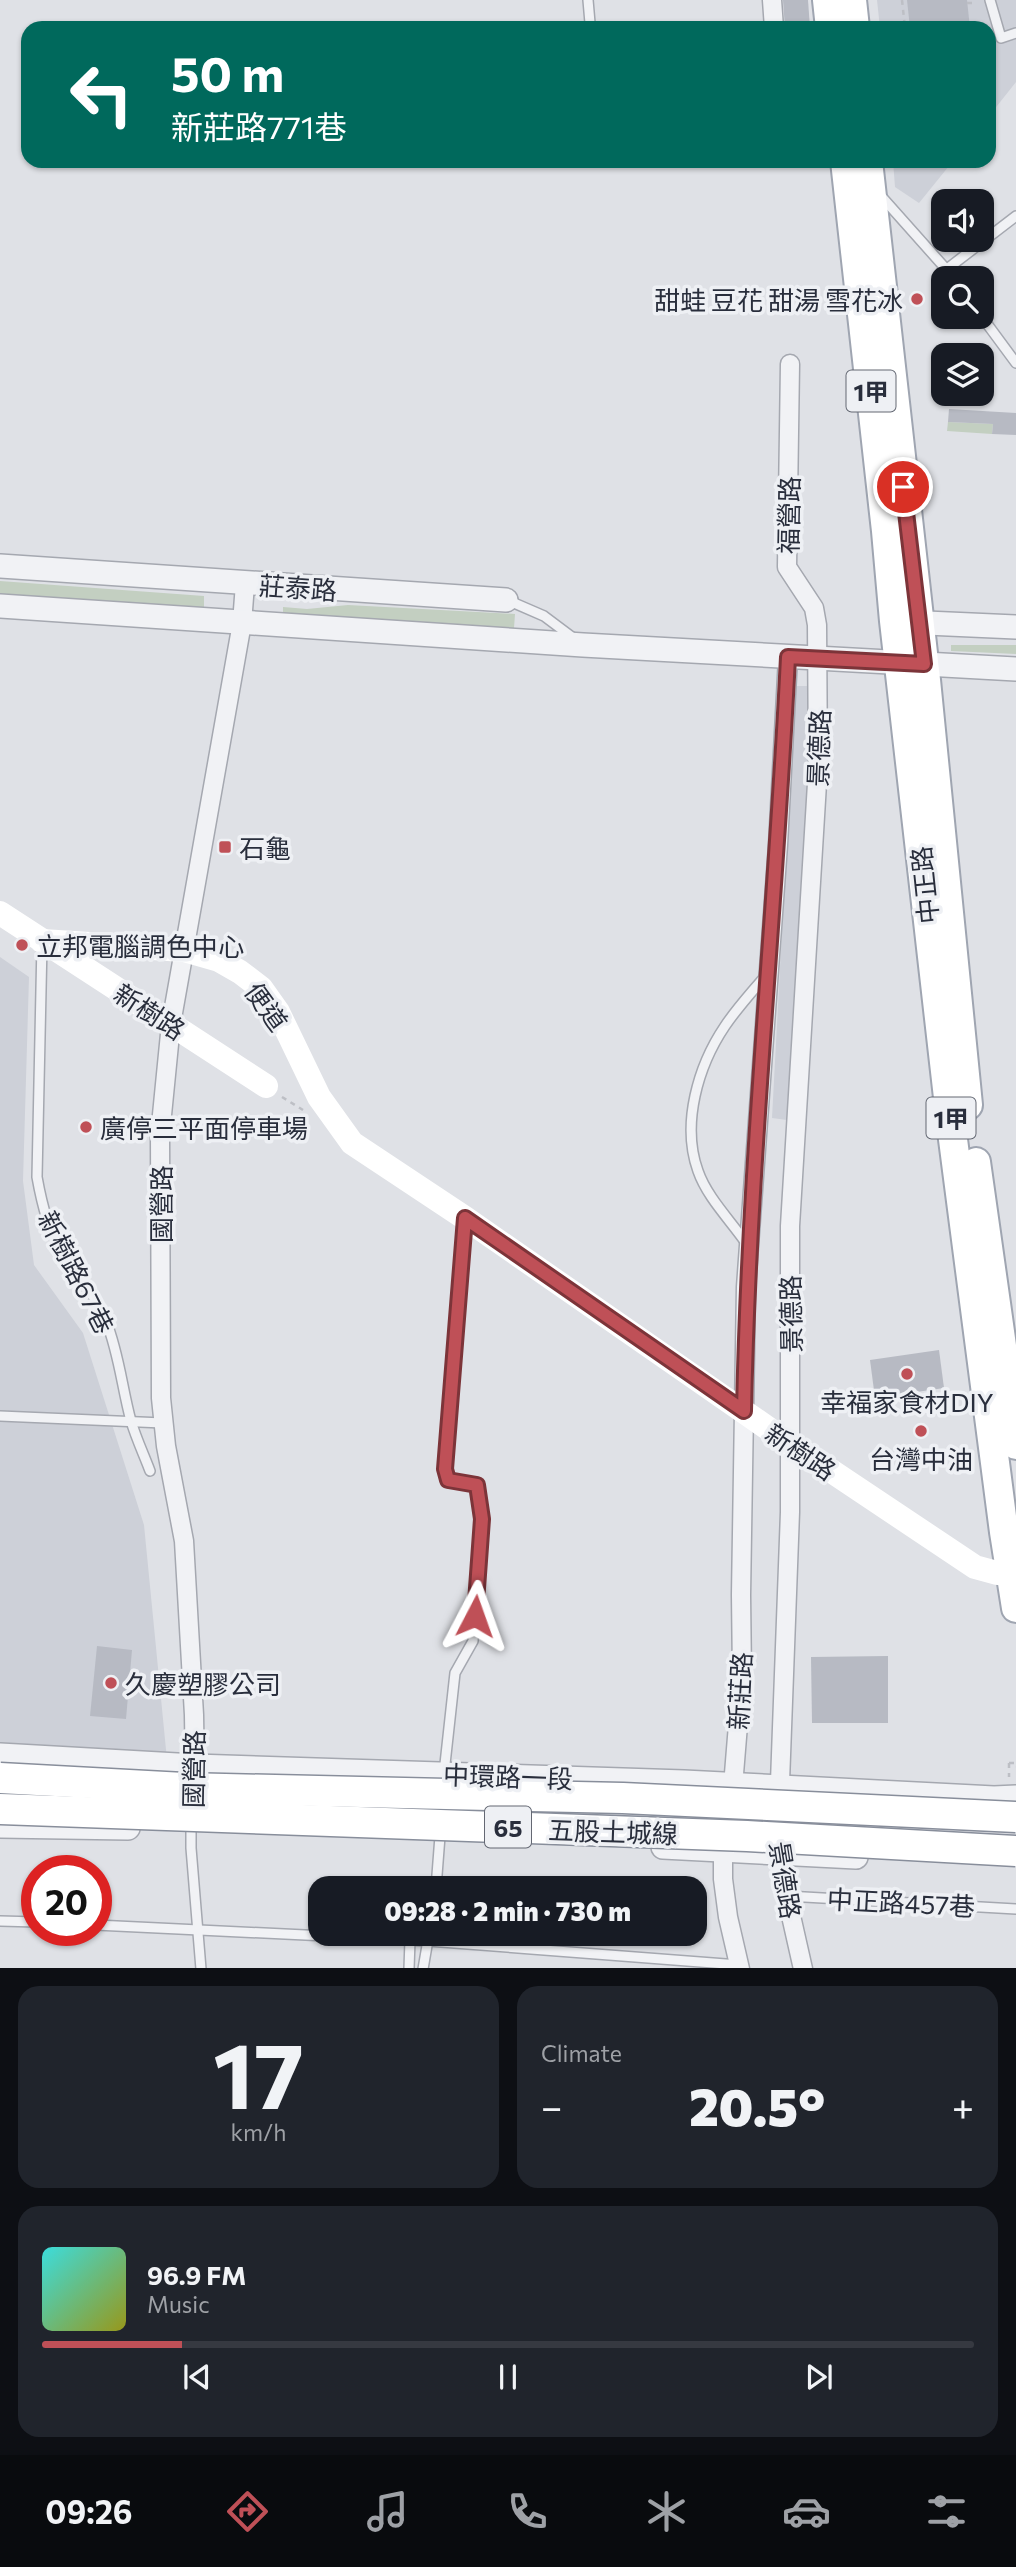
<!DOCTYPE html>
<html lang="en">
<head>
<meta charset="utf-8">
<style>
  body { margin:0; font-family:Commissioner,"Noto Sans TC",sans-serif; background:#20242c; color:#f1f3f6; height:100vh; display:flex; flex-direction:column; font-size:26px; white-space:nowrap }
  * { box-sizing:border-box; margin:0 }
  p { font-size:23px; color:#9ea1a6 }
  .icon { flex:none; width:38px; height:38px; fill:none; stroke:currentColor; stroke-width:2; stroke-linecap:round; stroke-linejoin:round }
  .map { position:relative; height:1968px; overflow:hidden }
  .drawer { display:flex; flex-direction:column; gap:18px; padding:18px; background:#0d0f14; flex:1 }
  .drawer>* { flex:none }
  .banner { position:absolute; left:21px; top:21px; width:975px; height:147px; border-radius:21px; box-shadow:0 2px 5px #0004; background:#00695c; color:#fff; overflow:hidden }
  .fabs { position:absolute; left:931px; top:189px; display:grid; gap:14px }
  .fabs a { display:grid; place-items:center; width:63px; height:63px; border-radius:14px; background:#171b24; box-shadow:0 2px 5px #0004; font-size:35px }
  .speed { position:absolute; left:21px; top:1855px; display:flex; gap:14px; font-size:35px; font-weight:700; text-align:center }
  .speed>* { display:grid; place-content:center; width:91px; height:91px; border-radius:50%; background:#171b24; box-shadow:0 2px 5px #0004; line-height:1 }
  .speed .limit { border:10px solid #d22; background:#fff; color:#111 }
  .pin { position:absolute; display:grid; place-items:center; width:60px; height:60px; color:#fff; margin:-30px; border:4px solid #fff; border-radius:50%; box-shadow:0 2px 7px #0007 }
  .me { position:absolute; width:77px; margin:-38px; rotate:4deg; stroke-linejoin:round; filter:drop-shadow(0 0 5px #0008) }
  .turn { display:flex; align-items:center; gap:24px; height:147px; padding:0 35px; font-size:32px }
  .turn .icon { width:91px; height:91px; stroke-width:2.5 }
  .turn b { display:block; font-size:49px; line-height:60px }
  .big { font-size:52px; font-weight:800; line-height:1.1 }
  .drawer .tile { flex:1; display:flex; flex-direction:column; justify-content:center; gap:10px; min-width:0; padding:0 24px; border-radius:21px; background:#20242c }
  .drawer .dial { align-items:center; gap:0 }
  .dial b { font-size:91px; line-height:1 }
  .song { display:flex; align-items:center; gap:21px }
  .cover { width:84px; height:84px; border-radius:10px; background:linear-gradient(135deg,hsl(180 70% 55%),hsl(60 70% 35%)) }
  .played { height:7px; border-radius:4px; background:linear-gradient(90deg,#bf5057 15%,#363941 15%) }
  .keys { display:flex; justify-content:space-around; direction:ltr }
  .heat { display:flex; justify-content:space-between; align-items:center; font-size:38px; direction:ltr }
  .drawer .tiles { flex:1; display:grid; gap:18px; grid-template-columns:1fr 1fr }
  .tile:last-child { grid-column:span 2 }
  .trip { position:absolute; left:308px; top:1876px; width:399px; height:70px; border-radius:21px; background:#171b24; box-shadow:0 2px 5px #0004; font-weight:800; line-height:70px; text-align:center }
  .menu { display:flex; height:112px; justify-content:space-around; align-items:center; background:#090b0e; color:#9ea1a6 }
  .menu .icon { width:49px; height:49px }
  .menu .selected { color:#bf5057 }
  .menu b { font-size:32px; color:#f1f3f6 }
  .map>svg:first-child { display:block }
  .built { fill:#cdd0d8 }
  .green { fill:#c3cfc1 }
  .building { fill:#b7bac3 }
  .lines { fill:none; stroke-linecap:round; stroke-linejoin:round }
  .service-casing { stroke:#a5a8b0; stroke-width:12 }
  .minor-casing { stroke:#a5a8b0; stroke-width:21 }
  .tertiary-casing { stroke:#a5a8b0; stroke-width:26 }
  .primary-casing { stroke:#9fa5b1; stroke-width:32 }
  .path { stroke:#bdbfc5; stroke-width:2.5; stroke-dasharray:5 5; stroke-linecap:butt }
  .service { stroke:#f1f2f5; stroke-width:9 }
  .minor { stroke:#f1f2f5; stroke-width:18 }
  .tertiary { stroke:#f1f2f5; stroke-width:23 }
  .secondary { stroke:#fff; stroke-width:24 }
  .primary { stroke:#fff; stroke-width:28 }
  .trunk-bridge-casing { stroke:#888e9b; stroke-width:33; stroke-linecap:butt }
  .trunk-bridge { stroke:#fff; stroke-width:30 }
  .route-casing { stroke:#7c3439; stroke-width:18 }
  .route { stroke:#bf5057; stroke-width:12 }
  .poi-dot { fill:#bf5057; stroke:#eef0f4; stroke-width:2.5 }
  .labels { text-anchor:middle; dominant-baseline:central; stroke-width:7; stroke-linejoin:round; paint-order:stroke }
  .shield { fill:#eef0f4; stroke:#646873; stroke-width:2 }
  .shield-label { font-size:24px; font-weight:bold; fill:#292e3c }
  .poi-label { font-size:26px; fill:#292e3c; stroke:#eef0f4; text-anchor:start }
  .street-label { font-size:26px; fill:#292e3c; stroke:#eef0f4 }
</style>
</head>
<body>
<div class="map">
<svg width="1016" height="1969" viewBox="0 0 1016 1969">
  <rect width="100%" height="100%" fill="#dfe1e6"/>
  <!-- built -->
  <g class="built">
    <path d="M877,0H1016V82L989,116V28H880Z"/>
    <path d="M893,161H953L919,203L895,187Z"/>
    <path d="M795,686H812L809,813L787,1120L772,1118Z"/>
    <path d="M0,957L29,977L23,1181L34,1265L83,1333L144,1525L168,1770L0,1764Z"/>
  </g>
  <!-- green -->
  <g class="green">
    <path d="M948,422L993,424L992,434L947,431Z"/>
    <path d="M0,581L204,596V609L0,594Z"/>
    <path d="M348,605L515,614L514,628L283,614V607L307,609Z"/>
    <path d="M951,645H1016V654L951,651Z"/>
  </g>
  <!-- building -->
  <g class="building">
    <path d="M783,0H808L810,28H785Z"/>
    <path d="M907,0H967L970,28H910Z"/>
    <path d="M949,409L1016,413V435L992,434L993,424L948,422Z"/>
    <path d="M939,1350L944,1388L875,1398L870,1360Z"/>
    <path d="M97,1646L132,1650L126,1719L90,1716Z"/>
    <path d="M888,1656V1723H812L811,1657Z"/>
  </g>
  <g class="lines">
    <!-- service casing -->
    <g class="service-casing">
      <g id="service">
        <path d="M588,0L590,23"/>
        <path d="M990,0L1001,38L1016,33"/>
        <path d="M881,196L954,278"/>
        <path d="M947,269L1016,216"/>
        <path d="M982,317L1016,363"/>
        <path d="M507,600L544,616L576,640"/>
        <path d="M42,943L37,1177C42,1205 49,1233 65,1258C79,1279 97,1297 106,1321C119,1353 122,1388 131,1421C136,1438 144,1455 150,1471"/>
        <path d="M746,1243C730,1220 707,1197 698,1171C681,1124 698,1066 725,1026C737,1008 752,992 766,975"/>
        <path d="M0,1416L163,1423"/>
        <path d="M444,1773L455,1673L473,1641L482,1519L477,1485L448,1480L445,1469L464,1223"/>
        <path d="M191,1829V1848L201,1969"/>
        <path d="M436,1888L440,1836"/>
        <path d="M787,1896L1016,1909"/>
        <path d="M0,1921L37,1922"/>
        <path d="M96,1925L428,1941L739,1965"/>
        <path d="M409,1969L410,1940"/>
        <path d="M423,1969L429,1934"/>
      </g>
    </g>
    <!-- minor casing -->
    <g class="minor-casing">
      <g id="minor">
        <path d="M772,0L774,28"/>
        <path d="M790,364L787,567L814,608L817,625L818,767L790,1226V1512L778,1836L787,1898L803,1969"/>
        <path d="M195,1779L194,1715L184,1541L166,1446L161,1398L160,1135L171,1024L242,623L245,584"/>
        <path d="M740,1969L728,1917L723,1879V1851L733,1786L742,1676L741,1595L746,1287L778,845L788,657"/>
      </g>
    </g>
    <!-- tertiary casing -->
    <g class="tertiary-casing">
      <g id="tertiary">
        <path d="M0,566L506,600"/>
        <path d="M0,606L583,645L1016,669"/>
        <path d="M904,622L1016,627"/>
        <path d="M0,1755L195,1766L684,1782L994,1798L1016,1797"/>
        <path d="M0,1826L128,1828"/>
        <path d="M663,1847L856,1857"/>
      </g>
    </g>
    <!-- primary casing -->
    <g class="primary-casing">
      <g id="primary">
        <path d="M827,0L830,28"/>
        <path d="M852,0L855,28"/>
        <path d="M845,161L886,531L894,621L951,1124L1004,1532L1016,1608"/>
        <path d="M868,161L926,680L968,1105"/>
        <path d="M976,1162L1016,1445"/>
      </g>
    </g>
    <!-- path -->
    <g class="path">
      <path d="M902,0L905,28"/>
      <path d="M967,3H972V0"/>
      <path d="M282,1097L303,1110"/>
      <path d="M1009,1763V1777"/>
      <path d="M1009,1763H1015L1016,1767"/>
    </g>
    <!-- service -->
    <use href="#service" class="service"/>
    <!-- minor -->
    <use href="#minor" class="minor"/>
    <!-- tertiary -->
    <use href="#tertiary" class="tertiary"/>
    <!-- secondary -->
    <g class="secondary">
      <path d="M0,913L266,1086"/>
      <path d="M42,941L184,950L219,960L240,972L261,988L278,1012L319,1097L352,1143L465,1218L779,1436L975,1567L997,1573L1016,1571"/>
    </g>
    <!-- primary -->
    <use href="#primary" class="primary"/>
    <!-- trunk-bridge casing -->
    <g class="trunk-bridge-casing">
      <g id="trunk-bridge">
        <path d="M0,1778L184,1788L623,1798L1016,1817"/>
        <path d="M0,1809L747,1836L1016,1851"/>
      </g>
    </g>
    <!-- trunk-bridge -->
    <use href="#trunk-bridge" class="trunk-bridge"/>
  </g>
  <g class="lines">
    <!-- route casing -->
    <g class="route-casing">
      <path id="route" d="M475,1616L482,1519L477,1485L448,1480L445,1469L465,1218L744,1411C749,1160 776,908 788,657L924,664L903,487"/>
    </g>
    <!-- route -->
    <use href="#route" class="route"/>
  </g>
  <!-- markers -->
  <g class="poi-dot">
    <circle cx="917" cy="299" r="7"/>
    <rect x="218" y="840" width="14" height="14" rx="3.5"/>
    <circle cx="22" cy="945" r="7"/>
    <circle cx="86" cy="1127" r="7"/>
    <circle cx="907" cy="1374" r="7"/>
    <circle cx="921" cy="1431" r="7"/>
    <circle cx="111" cy="1683" r="7"/>
  </g>
  <g class="labels">
    <!-- shield labels -->
    <g class="shield">
      <rect x="846.5" y="370.5" width="49" height="41" rx="5"/>
      <rect x="926.5" y="1097.5" width="49" height="41" rx="5"/>
      <rect x="485" y="1806.5" width="46" height="41" rx="5"/>
    </g>
    <g class="shield-label">
      <text x="871" y="391">1甲</text>
      <text x="951" y="1118">1甲</text>
      <text x="508" y="1827">65</text>
    </g>
    <!-- poi labels -->
    <g class="poi-label">
      <text x="903" y="299" text-anchor="end">甜蛙 豆花 甜湯 雪花冰</text>
      <text x="239" y="847">石龜</text>
      <text x="36" y="945">立邦電腦調色中心</text>
      <text x="100" y="1127">廣停三平面停車場</text>
      <text x="907" y="1401" text-anchor="middle">幸福家食材DIY</text>
      <text x="921" y="1458" text-anchor="middle">台灣中油</text>
      <text x="125" y="1683">久慶塑膠公司</text>
    </g>
    <!-- street labels -->
    <g class="street-label">
      <text transform="translate(788 515) rotate(-89)">福營路</text>
      <text transform="translate(298 587) rotate(4)">莊泰路</text>
      <text transform="translate(818 748) rotate(-88)">景德路</text>
      <text transform="translate(924 885) rotate(-96)">中正路</text>
      <text transform="translate(267 1006) rotate(54)">便道</text>
      <text transform="translate(150 1011) rotate(33)">新樹路</text>
      <text transform="translate(160 1204) rotate(-90)">國營路</text>
      <text transform="translate(77 1272) rotate(63)">新樹路67巷</text>
      <text transform="translate(790 1314) rotate(-91)">景德路</text>
      <text transform="translate(801 1451) rotate(34)">新樹路</text>
      <text transform="translate(739 1691) rotate(-87)">新莊路</text>
      <text transform="translate(193 1769) rotate(-89)">國營路</text>
      <text transform="translate(508 1776) rotate(2)">中環路一段</text>
      <text transform="translate(613 1831) rotate(2)">五股土城線</text>
      <text transform="translate(786 1880) rotate(81)">景德路</text>
      <text transform="translate(901 1902) rotate(3)">中正路457巷</text>
    </g>
  </g>
</svg>
<div class="fabs">
<a><svg class="icon" aria-label="sound" viewBox="0 0 24 24"><path d="M4 9h4l5-4v14l-5-4H4zM17 9q2 3 0 6"/></svg></a>
<a><svg class="icon" aria-label="search" viewBox="0 0 24 24"><circle cx="10" cy="10" r="6"/><path d="M15 15l6 6"/></svg></a>
<a><svg class="icon" aria-label="layers" viewBox="0 0 24 24"><path d="M12 4l9 5-9 5-9-5zM3 14l9 5 9-5"/></svg></a>
</div>
<div class="speed"><div class="limit">20</div></div>
<div class="pin" style="left:903px;top:487px;background:#d93025"><svg class="icon" aria-label="arrive" viewBox="0 0 24 24"><path d="M6 21V4h12l-3 4 3 4H6"/></svg></div>
<svg class="me" style="left:475px;top:1616px" viewBox="-20 -20 40 40"><path d="M0-17L14 15 0 8-14 15z" fill="#bf5057" stroke="#fff" stroke-width="4"/></svg>
<div class="trip">09:28 · 2 min · 730 m</div>
<div class="banner">
<div class="turn"><svg class="icon" aria-label="left" viewBox="0 0 24 24"><path d="M17 20v-9H6M10 6l-5 5 5 5"/></svg><div><b>50 m</b>新莊路771巷</div></div>
</div>
</div>
<section class="drawer">
<div class="tiles">
<div class="tile dial"><b>17</b><p>km/h</p></div>
<div class="tile"><p>Climate</p>
<div class="heat"><a>−</a><b class="big">20.5°</b><a>+</a></div>
</div>
<div class="tile">
<div class="song"><i class="cover"></i><div><b>96.9 FM</b><p>Music</p></div></div>
<div class="played"></div>
<div class="keys"><svg class="icon" aria-label="previous" viewBox="0 0 24 24"><path d="M18 5L8 12l10 7zM5 5v14"/></svg><svg class="icon" aria-label="pause" viewBox="0 0 24 24"><path d="M8 5v14M16 5v14"/></svg><svg class="icon" aria-label="next" viewBox="0 0 24 24"><path d="M6 5l10 7-10 7zM19 5v14"/></svg></div>
</div>
</div>
</section>
<nav class="menu">
<b>09:26</b>
<svg class="icon selected" aria-label="directions" viewBox="0 0 24 24"><path d="M12 3l9 9-9 9-9-9zM9 14v-3h6M13 9l2 2-2 2"/></svg>
<svg class="icon" aria-label="music" viewBox="0 0 24 24"><path d="M9 18V5l10-2v13"/><circle cx="6" cy="18" r="3"/><circle cx="16" cy="16" r="3"/></svg>
<svg class="icon" aria-label="phone" viewBox="0 0 24 24"><path d="M5 4h4l2 5-3 2q2 4 5 5l2-3 5 2v4C11 20 4 13 5 4z"/></svg>
<svg class="icon" aria-label="climate" viewBox="0 0 24 24"><path d="M12 3v18M4 7l16 10M4 17L20 7"/></svg>
<svg class="icon" aria-label="car" viewBox="0 0 24 24"><path d="M5 17H2v-5l4-1 3-4h7l3 4 3 1v5h-3M9 17h6M6 11h13"/><circle cx="7" cy="17" r="2"/><circle cx="17" cy="17" r="2"/></svg>
<svg class="icon" aria-label="filters" viewBox="0 0 24 24"><path d="M4 7h16M4 17h16"/><circle cx="9" cy="7" r="2"/><circle cx="15" cy="17" r="2"/></svg>
</nav>
</body>
</html>
